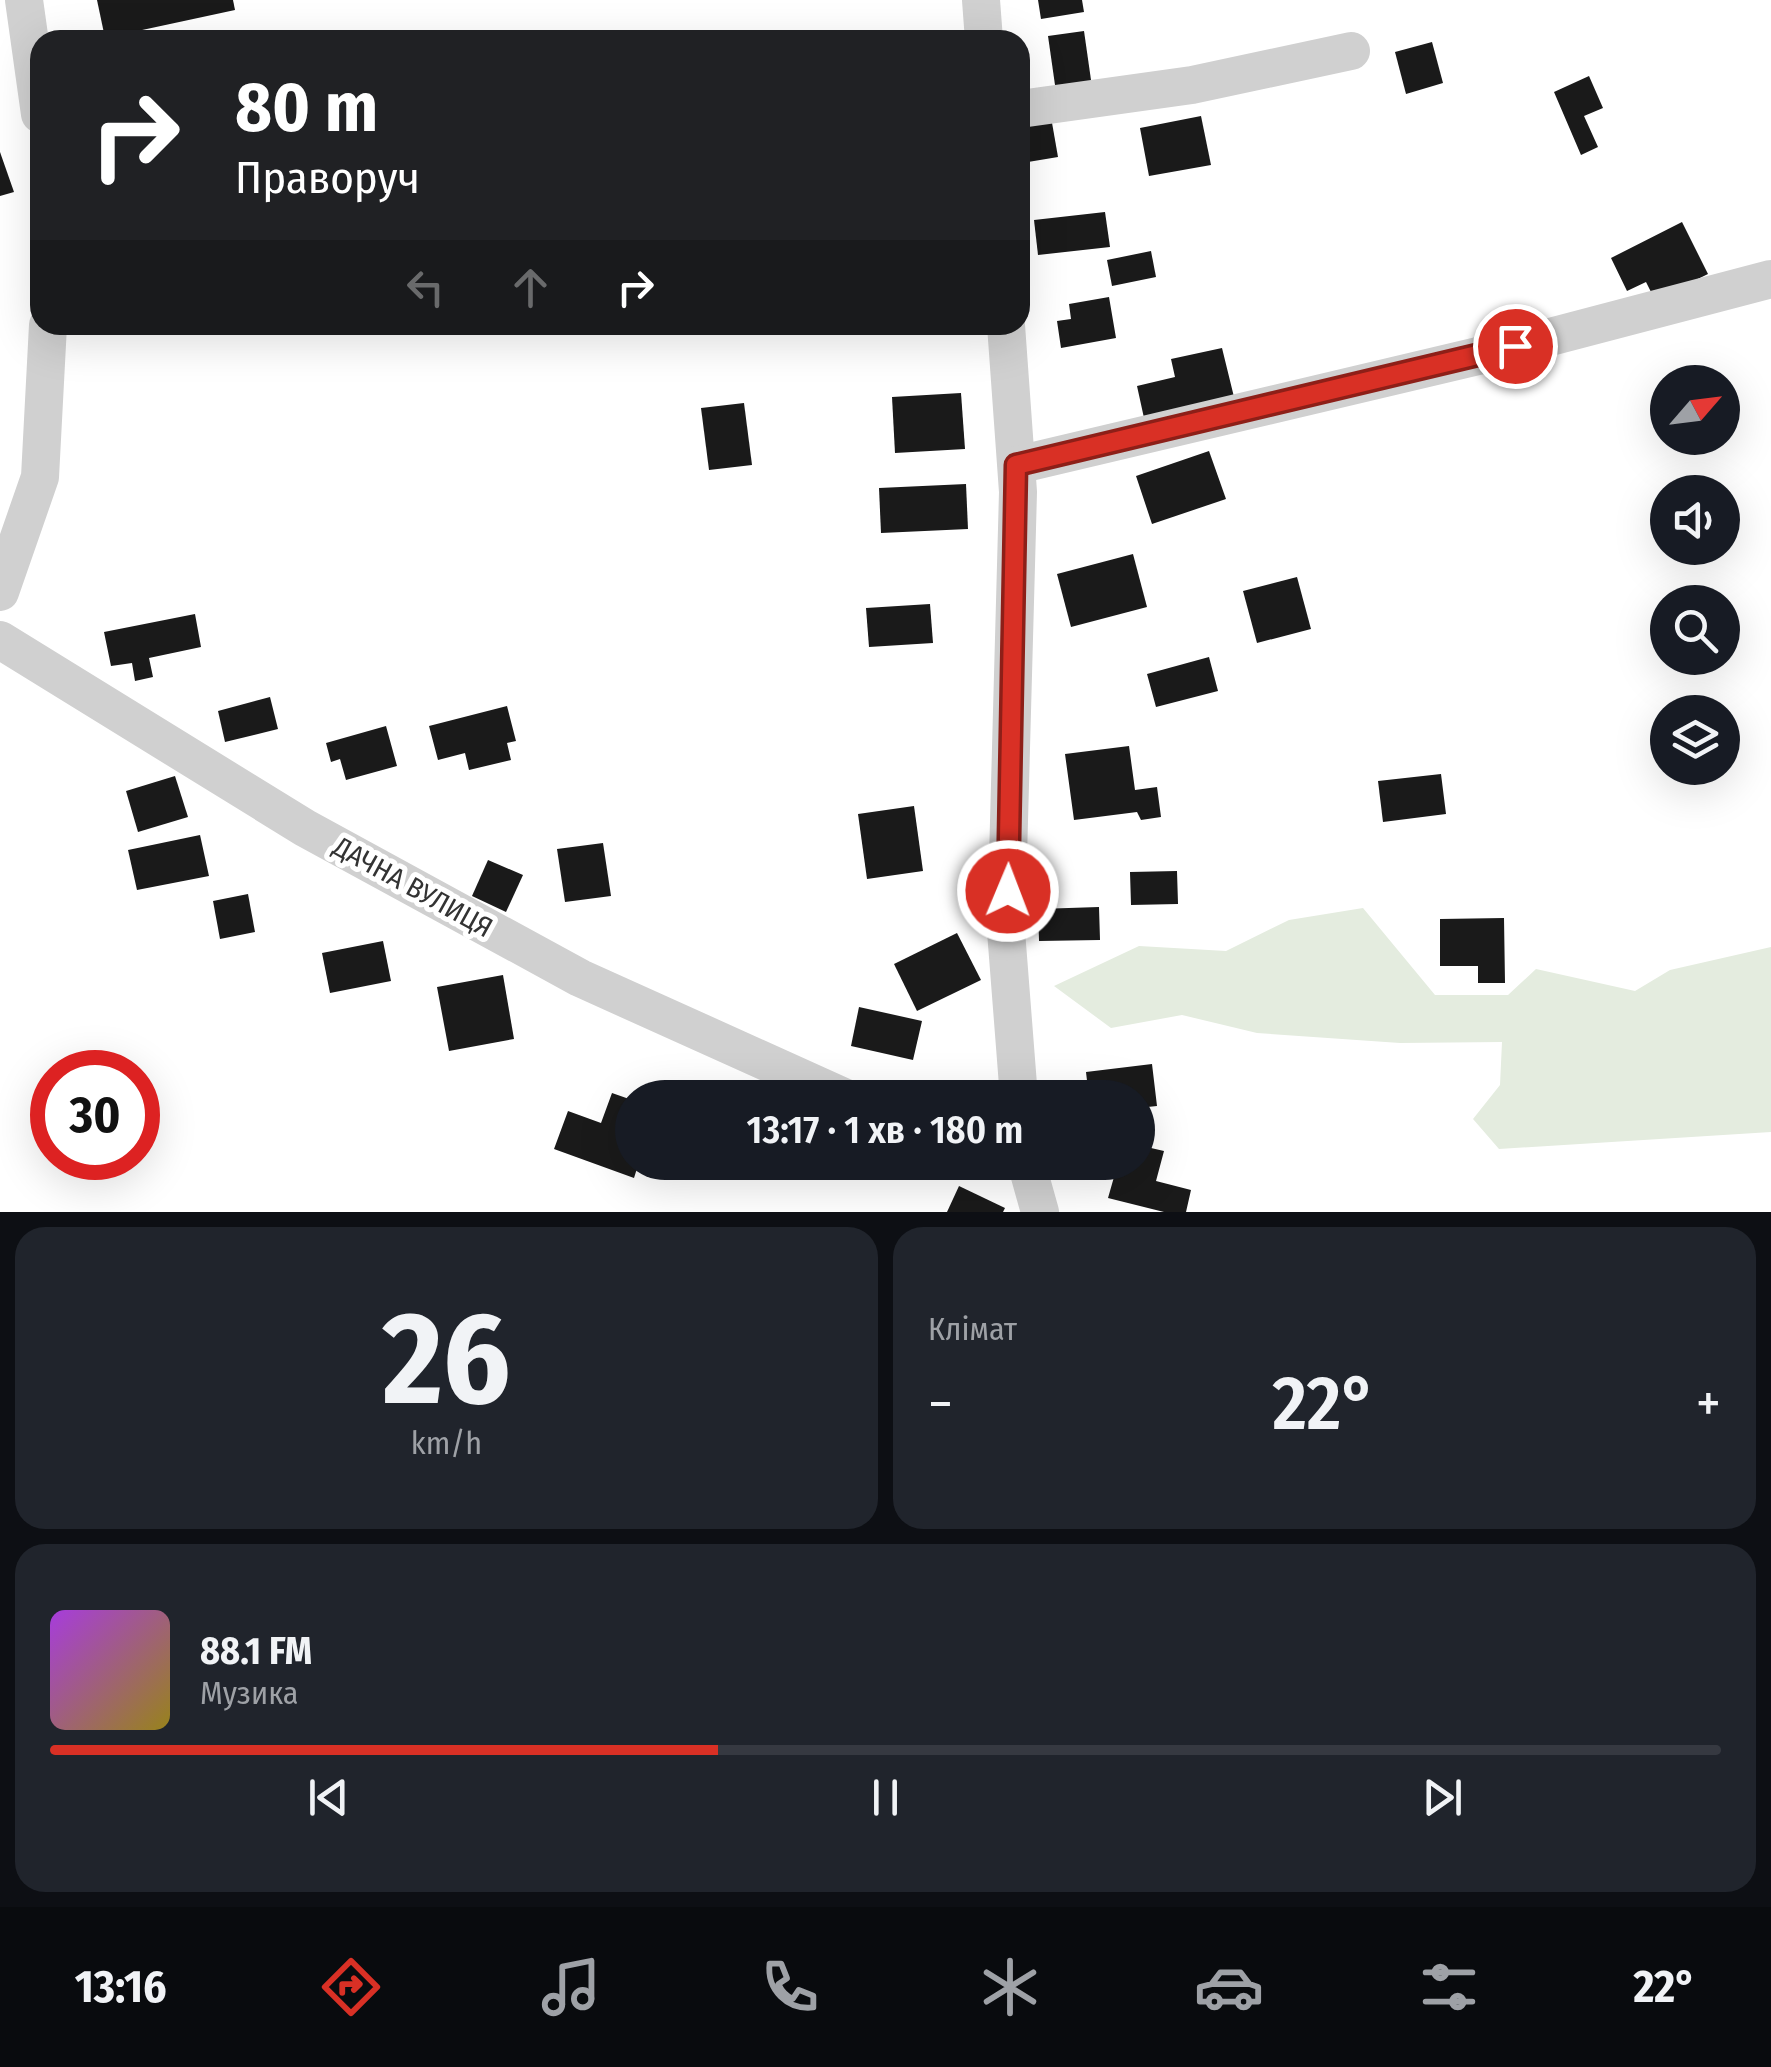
<!DOCTYPE html>
<html lang="uk">
<head>
<meta charset="utf-8">
<style>
  body { margin:0; font-family:"Fira Sans Condensed",sans-serif; background:#20242c; color:#f1f3f6; height:100vh; display:flex; flex-direction:column; font-size:38px; white-space:nowrap }
  * { box-sizing:border-box; margin:0 }
  p { font-size:32px; color:#9ea1a6 }
  .icon { flex:none; width:55px; height:55px; fill:none; stroke:currentColor; stroke-width:2; stroke-linecap:round; stroke-linejoin:round }
  .map { position:relative; height:1212px; overflow:hidden }
  .drawer { display:flex; flex-direction:column; gap:15px; padding:15px; background:#0d0f14; flex:1 }
  .drawer>* { flex:none }
  .banner { position:absolute; left:30px; top:30px; width:1000px; height:305px; border-radius:30px; box-shadow:0 10px 40px #0002; background:#202124; color:#fff; overflow:hidden }
  .needle { width:65px; rotate:62deg }
  .fabs { position:absolute; left:1650px; top:365px; display:grid; gap:20px }
  .fabs a { display:grid; place-items:center; width:90px; height:90px; border-radius:50%; background:#171b24; box-shadow:0 10px 40px #0002; font-size:50px }
  .speed { position:absolute; left:30px; top:1050px; display:flex; gap:20px; font-size:50px; font-weight:700; text-align:center }
  .speed>* { display:grid; place-content:center; width:130px; height:130px; border-radius:50%; background:#171b24; box-shadow:0 10px 40px #0002; line-height:1 }
  .speed .limit { border:15px solid #d22; background:#fff; color:#111 }
  .pin { position:absolute; display:grid; place-items:center; width:85px; height:85px; color:#fff; margin:-42px; border:5px solid #fff; border-radius:50%; box-shadow:0 2px 10px #0007 }
  .me { position:absolute; width:110px; margin:-55px; rotate:1deg; stroke-linejoin:round; filter:drop-shadow(0 0 8px #0008) }
  .turn { display:flex; align-items:center; gap:35px; height:210px; padding:0 40px; font-size:45px }
  .turn .icon { width:130px; height:130px; stroke-width:2.5 }
  .turn b { display:block; font-size:70px; line-height:85px }
  .lanes { display:flex; align-items:center; height:95px; padding:0 40px; background:#0003; justify-content:center; gap:50px; direction:ltr }
  .lanes .off { opacity:.35 }
  .big { font-size:75px; font-weight:600; line-height:1.1 }
  .drawer .card { flex:1; display:flex; flex-direction:column; justify-content:center; gap:15px; min-width:0; padding:0 35px; border-radius:30px; background:#20242c }
  .drawer .dial { align-items:center; gap:0 }
  .dial b { font-size:130px; line-height:1 }
  .song { display:flex; align-items:center; gap:30px }
  .cover { width:120px; height:120px; border-radius:15px; background:linear-gradient(135deg,hsl(280 70% 55%),hsl(50 70% 35%)) }
  .played { height:10px; border-radius:5px; background:linear-gradient(90deg,#d93025 40%,#363941 40%) }
  .keys { display:flex; justify-content:space-around; direction:ltr }
  .heat { display:flex; justify-content:space-between; align-items:center; font-size:55px; direction:ltr }
  .drawer .tiles { flex:1; display:grid; gap:15px; grid-template-columns:1fr 1fr }
  .card:last-child { grid-column:span 2 }
  .trip { position:absolute; left:615px; top:1080px; width:540px; height:100px; border-radius:50px; background:#171b24; box-shadow:0 10px 40px #0002; font-weight:600; line-height:100px; text-align:center }
  .tab-bar { display:flex; height:160px; justify-content:space-around; align-items:center; background:#090b0e; color:#9ea1a6 }
  .tab-bar .icon { width:70px; height:70px }
  .tab-bar .on { color:#d93025 }
  .tab-bar b { font-size:45px; color:#f1f3f6 }
  .map>svg:first-child { display:block }
  .green { fill:#e4ecdf }
  .building { fill:#1a1a1a }
  .lines { fill:none; stroke-linecap:round; stroke-linejoin:round }
  .minor { stroke:#d0d0d0; stroke-width:38 }
  .route-casing { stroke:#8d1f18; stroke-width:25 }
  .route { stroke:#d93025; stroke-width:18 }
  .labels { text-anchor:middle; dominant-baseline:central; stroke-width:10; stroke-linejoin:round; paint-order:stroke }
  .street-label { font-size:28px; fill:#333; stroke:#fff }
</style>
</head>
<body>
<div class="map">
<svg width="1771" height="1212" viewBox="0 0 1771 1212">
  <rect width="100%" height="100%" fill="#fff"/>
  <!-- green -->
  <path class="green" d="M1363,908L1435,995H1508L1536,969L1635,991L1670,970L1771,947V1132L1499,1149L1473,1119L1500,1085L1502,1042L1400,1043L1257,1033L1182,1015L1111,1028L1054,986L1139,946L1226,951L1289,920Z"/>
  <!-- building -->
  <g class="building">
    <path d="M97,0H233L235,10L105,38Z"/>
    <path d="M1038,0H1082L1084,12L1041,19Z"/>
    <path d="M1084,31L1092,87L1056,92L1048,36Z"/>
    <path d="M1432,42L1443,83L1406,94L1395,52Z"/>
    <path d="M1589,76L1603,108L1584,116L1598,147L1581,155L1554,92Z"/>
    <path d="M1201,116L1211,165L1149,176L1140,128Z"/>
    <path d="M1051,117L1058,157L1022,163L1020,122Z"/>
    <path d="M0,152L14,192L0,196Z"/>
    <path d="M1105,212L1110,247L1038,255L1034,220Z"/>
    <path d="M1682,222L1708,274L1655,300L1646,282L1627,291L1611,258Z"/>
    <path d="M1151,251L1156,277L1112,286L1107,260Z"/>
    <path d="M1109,297L1116,338L1061,348L1057,321L1071,319L1069,304Z"/>
    <path d="M1222,348L1234,397L1144,418L1137,386L1175,377L1171,359Z"/>
    <path d="M961,393L965,449L895,453L892,397Z"/>
    <path d="M744,403L752,465L709,470L701,408Z"/>
    <path d="M1209,451L1226,499L1152,524L1136,476Z"/>
    <path d="M966,484L968,529L881,533L879,488Z"/>
    <path d="M1133,554L1147,607L1071,627L1057,574Z"/>
    <path d="M1297,577L1311,629L1257,643L1243,591Z"/>
    <path d="M930,604L933,643L869,647L866,608Z"/>
    <path d="M195,614L201,647L149,658L153,677L135,681L132,663L111,666L104,632Z"/>
    <path d="M1209,657L1218,691L1156,707L1147,674Z"/>
    <path d="M270,697L278,729L225,742L218,711Z"/>
    <path d="M507,706L516,741L507,743L511,760L469,770L465,753L438,760L429,726Z"/>
    <path d="M386,726L397,766L346,780L340,759L331,762L326,743Z"/>
    <path d="M1129,746L1135,790L1157,787L1161,817L1141,820L1137,812L1074,820L1065,754Z"/>
    <path d="M1441,774L1446,814L1383,822L1378,781Z"/>
    <path d="M175,776L188,817L138,832L126,791Z"/>
    <path d="M914,806L923,871L867,879L858,814Z"/>
    <path d="M200,835L209,876L137,890L128,850Z"/>
    <path d="M603,843L611,896L565,902L557,849Z"/>
    <path d="M488,860L523,875L506,912L472,896Z"/>
    <path d="M1177,871L1178,904L1131,905L1130,872Z"/>
    <path d="M248,894L255,932L220,939L213,901Z"/>
    <path d="M1099,907L1100,940L1039,941L1038,909Z"/>
    <path d="M1504,918L1505,983H1478V966H1440V919Z"/>
    <path d="M957,933L981,980L917,1011L894,964Z"/>
    <path d="M383,941L391,981L330,993L322,953Z"/>
    <path d="M503,975L514,1039L449,1051L437,987Z"/>
    <path d="M859,1007L922,1021L913,1060L851,1046Z"/>
    <path d="M1152,1064L1157,1106L1138,1108V1098H1089L1086,1072Z"/>
    <path d="M612,1093L632,1100V1162H639L634,1178L554,1149L568,1111L601,1123Z"/>
    <path d="M1138,1145L1164,1151L1156,1181L1191,1190L1186,1212H1164L1108,1198L1114,1177L1092,1171L1094,1162H1138Z"/>
    <path d="M959,1186L1005,1208L1003,1212H947Z"/>
  </g>
  <g class="lines">
    <!-- minor -->
    <g class="minor">
      <path d="M24,0L40,114"/>
      <path d="M981,0L984,40"/>
      <path d="M1020,109L1192,85L1351,51"/>
      <path d="M1006,325L1018,492L1006,931L1019,1098"/>
      <path d="M1017,465L1478,356L1771,279"/>
      <path d="M0,592L40,477L48,325"/>
      <path d="M0,640L305,828L580,978L846,1098"/>
      <path d="M1026,1162L1040,1212"/>
    </g>
  </g>
  <g class="lines">
    <!-- route casing -->
    <g class="route-casing">
      <path id="route" d="M1008,891L1016,465L1515,346"/>
    </g>
    <!-- route -->
    <use href="#route" class="route"/>
  </g>
  <g class="labels">
    <!-- street labels -->
    <g class="street-label">
      <text transform="translate(413 887) rotate(29)">ДАЧНА ВУЛИЦЯ</text>
    </g>
  </g>
</svg>
<div class="fabs">
<a><svg class="needle" viewBox="-14 -14 28 28"><path d="M0-13l5 13h-10z" fill="#e53935"/><path d="M0 13l5-13h-10z" fill="#9ea1a6"/></svg></a>
<a><svg class="icon" aria-label="sound" viewBox="0 0 24 24"><path d="M4 9h4l5-4v14l-5-4H4zM17 9q2 3 0 6"/></svg></a>
<a><svg class="icon" aria-label="search" viewBox="0 0 24 24"><circle cx="10" cy="10" r="6"/><path d="M15 15l6 6"/></svg></a>
<a><svg class="icon" aria-label="layers" viewBox="0 0 24 24"><path d="M12 4l9 5-9 5-9-5zM3 14l9 5 9-5"/></svg></a>
</div>
<div class="speed"><div class="limit">30</div></div>
<div class="pin" style="left:1515px;top:346px;background:#d93025"><svg class="icon" aria-label="arrive" viewBox="0 0 24 24"><path d="M6 21V4h12l-3 4 3 4H6"/></svg></div>
<svg class="me" style="left:1008px;top:891px" viewBox="-20 -20 40 40"><circle r="17" fill="#d93025" stroke="#fff" stroke-width="3"/><path d="M0-11L8 9 0 5-8 9z" fill="#fff"/></svg>
<div class="trip">13:17 · 1 хв · 180 m</div>
<div class="banner">
<div class="turn"><svg class="icon" aria-label="right" viewBox="0 0 24 24"><path d="M7 20v-9h11M14 6l5 5-5 5"/></svg><div><b>80 m</b>Праворуч</div></div>
<div class="lanes"><svg class="icon off" aria-label="left" viewBox="0 0 24 24"><path d="M17 20v-9H6M10 6l-5 5 5 5"/></svg><svg class="icon off" aria-label="ahead" viewBox="0 0 24 24"><path d="M12 20V5M6 11l6-6 6 6"/></svg><svg class="icon" aria-label="right" viewBox="0 0 24 24"><path d="M7 20v-9h11M14 6l5 5-5 5"/></svg></div>
</div>
</div>
<section class="drawer">
<div class="tiles">
<div class="card dial"><b>26</b><p>km/h</p></div>
<div class="card"><p>Клімат</p>
<div class="heat"><a>−</a><b class="big">22°</b><a>+</a></div>
</div>
<div class="card">
<div class="song"><i class="cover"></i><div><b>88.1 FM</b><p>Музика</p></div></div>
<div class="played"></div>
<div class="keys"><svg class="icon" aria-label="previous" viewBox="0 0 24 24"><path d="M18 5L8 12l10 7zM5 5v14"/></svg><svg class="icon" aria-label="pause" viewBox="0 0 24 24"><path d="M8 5v14M16 5v14"/></svg><svg class="icon" aria-label="next" viewBox="0 0 24 24"><path d="M6 5l10 7-10 7zM19 5v14"/></svg></div>
</div>
</div>
</section>
<nav class="tab-bar">
<b>13:16</b>
<svg class="icon on" aria-label="directions" viewBox="0 0 24 24"><path d="M12 3l9 9-9 9-9-9zM9 14v-3h6M13 9l2 2-2 2"/></svg>
<svg class="icon" aria-label="music" viewBox="0 0 24 24"><path d="M9 18V5l10-2v13"/><circle cx="6" cy="18" r="3"/><circle cx="16" cy="16" r="3"/></svg>
<svg class="icon" aria-label="phone" viewBox="0 0 24 24"><path d="M5 4h4l2 5-3 2q2 4 5 5l2-3 5 2v4C11 20 4 13 5 4z"/></svg>
<svg class="icon" aria-label="climate" viewBox="0 0 24 24"><path d="M12 3v18M4 7l16 10M4 17L20 7"/></svg>
<svg class="icon" aria-label="car" viewBox="0 0 24 24"><path d="M5 17H2v-5l4-1 3-4h7l3 4 3 1v5h-3M9 17h6M6 11h13"/><circle cx="7" cy="17" r="2"/><circle cx="17" cy="17" r="2"/></svg>
<svg class="icon" aria-label="filters" viewBox="0 0 24 24"><path d="M4 7h16M4 17h16"/><circle cx="9" cy="7" r="2"/><circle cx="15" cy="17" r="2"/></svg>
<b>22°</b>
</nav>
</body>
</html>
